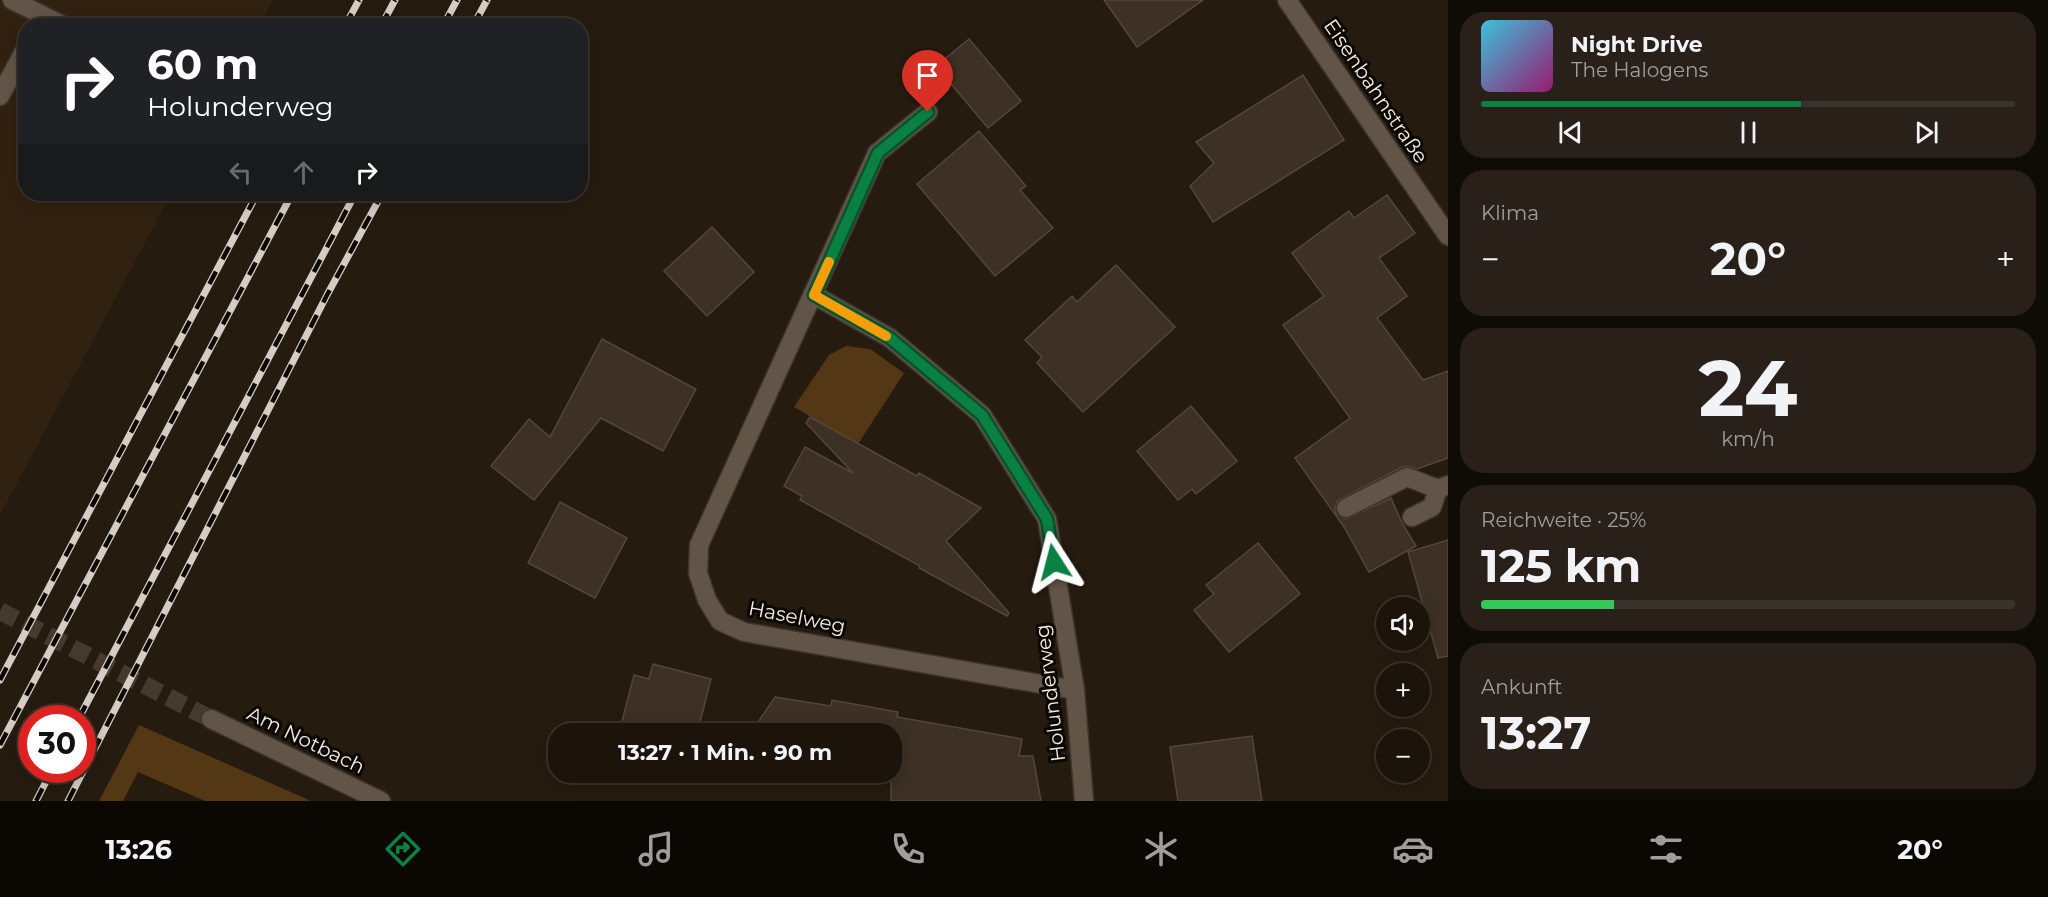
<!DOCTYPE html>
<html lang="de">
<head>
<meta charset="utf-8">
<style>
  body { margin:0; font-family:Montserrat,sans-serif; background:#292119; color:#f1f3f6; height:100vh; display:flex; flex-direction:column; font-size:22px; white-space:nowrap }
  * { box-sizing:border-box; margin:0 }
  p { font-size:20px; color:#a09e9d }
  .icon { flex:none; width:33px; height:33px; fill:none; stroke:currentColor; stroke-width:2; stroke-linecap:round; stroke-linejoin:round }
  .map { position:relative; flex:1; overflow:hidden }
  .sheet { display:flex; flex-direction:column; gap:12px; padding:12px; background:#0f0b06; width:600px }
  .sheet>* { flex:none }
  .guide { position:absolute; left:18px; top:18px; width:570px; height:183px; border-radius:24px; box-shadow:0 3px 15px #0003,0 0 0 2px #3a332c; background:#202124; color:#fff; overflow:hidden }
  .buttons { position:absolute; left:1376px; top:597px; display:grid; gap:12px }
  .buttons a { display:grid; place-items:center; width:54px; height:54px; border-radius:50%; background:#1c140b; box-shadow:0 3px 15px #0003,0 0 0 2px #3a332c; font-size:30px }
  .speed { position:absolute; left:18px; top:705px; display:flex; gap:12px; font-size:30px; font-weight:700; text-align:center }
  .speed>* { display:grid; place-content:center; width:78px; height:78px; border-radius:50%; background:#1c140b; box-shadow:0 3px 15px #0003,0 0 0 2px #3a332c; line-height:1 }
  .speed .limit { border:9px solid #d22; background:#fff; color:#111 }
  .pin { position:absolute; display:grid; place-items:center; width:51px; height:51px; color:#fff; margin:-62px -26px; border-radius:50% 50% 50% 0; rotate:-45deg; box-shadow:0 0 6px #0007 }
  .pin .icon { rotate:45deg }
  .me { position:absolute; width:66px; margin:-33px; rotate:351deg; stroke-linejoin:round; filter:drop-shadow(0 0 4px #0008) }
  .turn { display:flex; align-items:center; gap:21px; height:126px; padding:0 30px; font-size:27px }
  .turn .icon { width:78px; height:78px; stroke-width:2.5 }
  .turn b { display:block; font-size:42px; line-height:51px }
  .lanes { display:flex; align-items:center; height:57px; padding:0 30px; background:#0003; justify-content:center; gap:30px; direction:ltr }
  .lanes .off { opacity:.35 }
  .big { font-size:45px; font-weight:700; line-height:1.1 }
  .sheet .card { flex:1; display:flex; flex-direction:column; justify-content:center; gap:9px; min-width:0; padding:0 21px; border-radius:24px; background:#292119 }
  .sheet .dial { align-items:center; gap:0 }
  .dial b { font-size:78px; line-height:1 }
  .song { display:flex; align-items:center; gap:18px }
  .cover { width:72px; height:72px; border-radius:9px; background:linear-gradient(135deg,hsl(190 70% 55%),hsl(320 70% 35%)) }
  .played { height:6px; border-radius:3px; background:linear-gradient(90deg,#0b8043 60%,#3a332c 60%) }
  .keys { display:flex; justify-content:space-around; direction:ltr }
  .heat { display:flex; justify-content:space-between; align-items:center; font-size:33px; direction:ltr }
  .charge { height:9px; border-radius:4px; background:linear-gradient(90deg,#34c759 25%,#3a332c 0) }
  .trip { position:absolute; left:548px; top:723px; width:354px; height:60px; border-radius:24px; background:#1c140b; box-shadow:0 3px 15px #0003,0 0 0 2px #3a332c; font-weight:700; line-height:60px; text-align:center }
  .tab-bar { display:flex; height:96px; justify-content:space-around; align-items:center; background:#0b0804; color:#a09e9d }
  .tab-bar .icon { width:42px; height:42px }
  .tab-bar .on { color:#0b8043 }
  .tab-bar b { font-size:27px; color:#f1f3f6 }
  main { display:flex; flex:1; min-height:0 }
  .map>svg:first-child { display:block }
  .built { fill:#312110 }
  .green { fill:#543714 }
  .building { fill:#3d3024; stroke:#54473a; stroke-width:1.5 }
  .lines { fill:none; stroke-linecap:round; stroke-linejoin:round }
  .minor-tunnel { stroke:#453a2f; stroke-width:18; stroke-dasharray:18 9; stroke-linecap:butt }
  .service-casing { stroke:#3d342e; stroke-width:21 }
  .minor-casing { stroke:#3d342e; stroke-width:21 }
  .service { stroke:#625547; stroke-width:18 }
  .minor { stroke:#625547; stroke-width:18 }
  .rail-casing { stroke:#d5cdc4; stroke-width:7 }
  .rail { stroke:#0b0703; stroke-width:4.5; stroke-dasharray:14; stroke-linecap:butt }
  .route-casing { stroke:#07532c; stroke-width:15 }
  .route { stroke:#0b8043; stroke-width:10 }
  .slow { stroke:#f59e0b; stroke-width:10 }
  .labels { text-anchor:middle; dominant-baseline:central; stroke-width:6; stroke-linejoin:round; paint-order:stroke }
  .street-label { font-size:20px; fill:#f4ece4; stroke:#0b0703 }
</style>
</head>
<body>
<main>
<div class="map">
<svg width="1448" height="801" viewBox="0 0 1448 801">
  <rect width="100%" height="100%" fill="#261b0f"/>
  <!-- built -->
  <path class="built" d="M0,0H273L260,25L26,26V194H171L0,515Z"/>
  <!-- green -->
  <g class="green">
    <path d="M846,346L870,349L904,373L858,444L794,407L829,355Z"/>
    <path d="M139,725L311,801H205L138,772L123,801H99Z"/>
  </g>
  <!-- building -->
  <g class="building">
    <path d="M1104,0H1203L1137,47Z"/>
    <path d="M969,39L1021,101L988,128L936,66Z"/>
    <path d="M1303,75L1344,140L1213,222L1190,186L1214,163L1196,142Z"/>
    <path d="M979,131L1026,186L1020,190L1053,228L995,276L917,184Z"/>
    <path d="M1387,195L1415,233L1379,258L1407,296L1377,318L1423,380L1448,371V458L1417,469L1407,466L1402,467L1337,501L1335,508L1336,514L1346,519L1391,498L1402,523L1416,546L1369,572L1344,527L1295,458L1350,418L1283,325L1324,296L1292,253L1349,211L1354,218Z"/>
    <path d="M712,227L754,272L707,316L664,271Z"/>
    <path d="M1116,265L1175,327L1083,412L1037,363L1042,357L1025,340L1072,296L1077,302Z"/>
    <path d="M602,339L696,389L663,451L601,418L534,500L491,466L529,419L550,437Z"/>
    <path d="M1191,406L1237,461L1196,494L1192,489L1178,500L1137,451Z"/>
    <path d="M810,417L917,476L919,473L981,508L946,541L1009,613L1007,616L919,568L920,566L800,500L802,496L784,486L805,447L853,473L806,423Z"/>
    <path d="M560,502L627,538L595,598L528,563Z"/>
    <path d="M1448,540V656L1438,658L1408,552Z"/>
    <path d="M1258,543L1300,594L1229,652L1194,610L1214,594L1206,585Z"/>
    <path d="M653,664L711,679L697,734H639L620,729L634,675L649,679Z"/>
    <path d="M775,697L831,706L832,700L898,712L897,717L1022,739L1019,756H1033L1041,801H891V776L869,772H891V734H750Z"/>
    <path d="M1252,736L1262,801H1178L1170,747Z"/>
  </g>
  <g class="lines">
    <!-- minor-tunnel -->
    <path class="minor-tunnel" d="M0,611L211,719"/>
    <!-- service casing -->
    <g class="service-casing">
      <g id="service">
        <path d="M12,0L64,26"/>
        <path d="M0,96L26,48"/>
        <path d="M1346,508L1407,477L1438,489L1448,485"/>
        <path d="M1412,517L1432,507L1438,489"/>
      </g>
    </g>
    <!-- minor casing -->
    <g class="minor-casing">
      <g id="minor">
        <path d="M1287,0L1448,236"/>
        <path d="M928,112L877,153L699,545L698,573L707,600L720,621L744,632L1075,690"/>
        <path d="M814,295L890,338L982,415L1047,519L1075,690L1084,801"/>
        <path d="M211,719L381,801"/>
      </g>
    </g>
    <!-- service -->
    <use href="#service" class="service"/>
    <!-- minor -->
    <use href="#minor" class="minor"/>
    <!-- rail casing -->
    <g class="rail-casing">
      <g id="rail">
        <path d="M345,26L359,0"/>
        <path d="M381,26L395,0"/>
        <path d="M443,26L457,0"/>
        <path d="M473,26L487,0"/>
        <path d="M0,680L257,194"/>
        <path d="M79,718L355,194"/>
        <path d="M0,745L292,194"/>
        <path d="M36,801L52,770"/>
        <path d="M68,801L327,295L382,194"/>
      </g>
    </g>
    <!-- rail -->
    <use href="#rail" class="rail"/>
  </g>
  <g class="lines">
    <!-- route casing -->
    <g class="route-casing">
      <path id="route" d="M928,112L878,153L814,295L890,338L982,415L1047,519L1054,562"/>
    </g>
    <!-- route -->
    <use href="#route" class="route"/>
    <!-- slow -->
    <path class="slow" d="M829,262L814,295L886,336"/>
  </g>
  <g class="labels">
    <!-- street labels -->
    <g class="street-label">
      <text transform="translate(1376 91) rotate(56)">Eisenbahnstraße</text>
      <text transform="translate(797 617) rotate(11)">Haselweg</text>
      <text transform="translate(1050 693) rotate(-97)">Holunderweg</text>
      <text transform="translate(306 740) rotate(26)">Am Notbach</text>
    </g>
  </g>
</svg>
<div class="buttons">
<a><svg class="icon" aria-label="sound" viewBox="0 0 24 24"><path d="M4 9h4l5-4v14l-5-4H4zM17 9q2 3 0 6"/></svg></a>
<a>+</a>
<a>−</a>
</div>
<div class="speed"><div class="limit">30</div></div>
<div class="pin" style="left:928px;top:112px;background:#d93025"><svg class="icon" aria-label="arrive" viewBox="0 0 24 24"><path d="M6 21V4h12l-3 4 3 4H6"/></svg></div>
<svg class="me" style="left:1054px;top:562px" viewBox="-20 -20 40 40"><path d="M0-17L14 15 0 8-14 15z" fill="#0b8043" stroke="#fff" stroke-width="4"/></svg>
<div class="trip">13:27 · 1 Min. · 90 m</div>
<div class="guide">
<div class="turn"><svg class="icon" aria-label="right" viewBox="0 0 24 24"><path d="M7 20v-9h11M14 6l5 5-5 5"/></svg><div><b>60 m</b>Holunderweg</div></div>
<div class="lanes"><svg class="icon off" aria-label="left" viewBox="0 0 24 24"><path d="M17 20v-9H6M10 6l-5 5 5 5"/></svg><svg class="icon off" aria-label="ahead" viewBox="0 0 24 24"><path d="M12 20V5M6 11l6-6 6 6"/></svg><svg class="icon" aria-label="right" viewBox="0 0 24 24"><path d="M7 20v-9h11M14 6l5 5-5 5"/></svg></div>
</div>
</div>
<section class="sheet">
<div class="card">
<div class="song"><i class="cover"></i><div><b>Night Drive</b><p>The Halogens</p></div></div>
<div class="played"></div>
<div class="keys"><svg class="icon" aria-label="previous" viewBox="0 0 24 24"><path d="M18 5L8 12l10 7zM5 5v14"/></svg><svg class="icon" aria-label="pause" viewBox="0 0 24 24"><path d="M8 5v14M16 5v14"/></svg><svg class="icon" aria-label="next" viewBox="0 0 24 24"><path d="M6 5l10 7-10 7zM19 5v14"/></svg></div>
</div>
<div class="card"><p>Klima</p>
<div class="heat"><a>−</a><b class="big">20°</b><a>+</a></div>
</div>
<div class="card dial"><b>24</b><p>km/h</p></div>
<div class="card"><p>Reichweite · 25%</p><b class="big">125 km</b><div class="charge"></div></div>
<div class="card"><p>Ankunft</p><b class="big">13:27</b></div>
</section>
</main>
<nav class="tab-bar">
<b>13:26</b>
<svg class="icon on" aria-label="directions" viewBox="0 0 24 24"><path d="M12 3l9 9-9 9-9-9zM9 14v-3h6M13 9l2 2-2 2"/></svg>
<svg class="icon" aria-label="music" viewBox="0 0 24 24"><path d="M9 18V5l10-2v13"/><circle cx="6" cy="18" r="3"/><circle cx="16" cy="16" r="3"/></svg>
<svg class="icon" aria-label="phone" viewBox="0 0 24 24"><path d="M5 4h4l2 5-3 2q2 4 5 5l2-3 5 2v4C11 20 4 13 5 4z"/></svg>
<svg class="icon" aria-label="climate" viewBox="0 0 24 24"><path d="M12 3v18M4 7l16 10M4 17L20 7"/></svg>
<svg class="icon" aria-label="car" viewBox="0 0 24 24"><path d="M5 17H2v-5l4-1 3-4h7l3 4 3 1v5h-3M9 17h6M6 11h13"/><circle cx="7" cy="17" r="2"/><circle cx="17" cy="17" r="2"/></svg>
<svg class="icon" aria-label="filters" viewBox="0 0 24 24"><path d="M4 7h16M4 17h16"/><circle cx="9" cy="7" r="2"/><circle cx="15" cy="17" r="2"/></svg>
<b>20°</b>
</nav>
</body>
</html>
